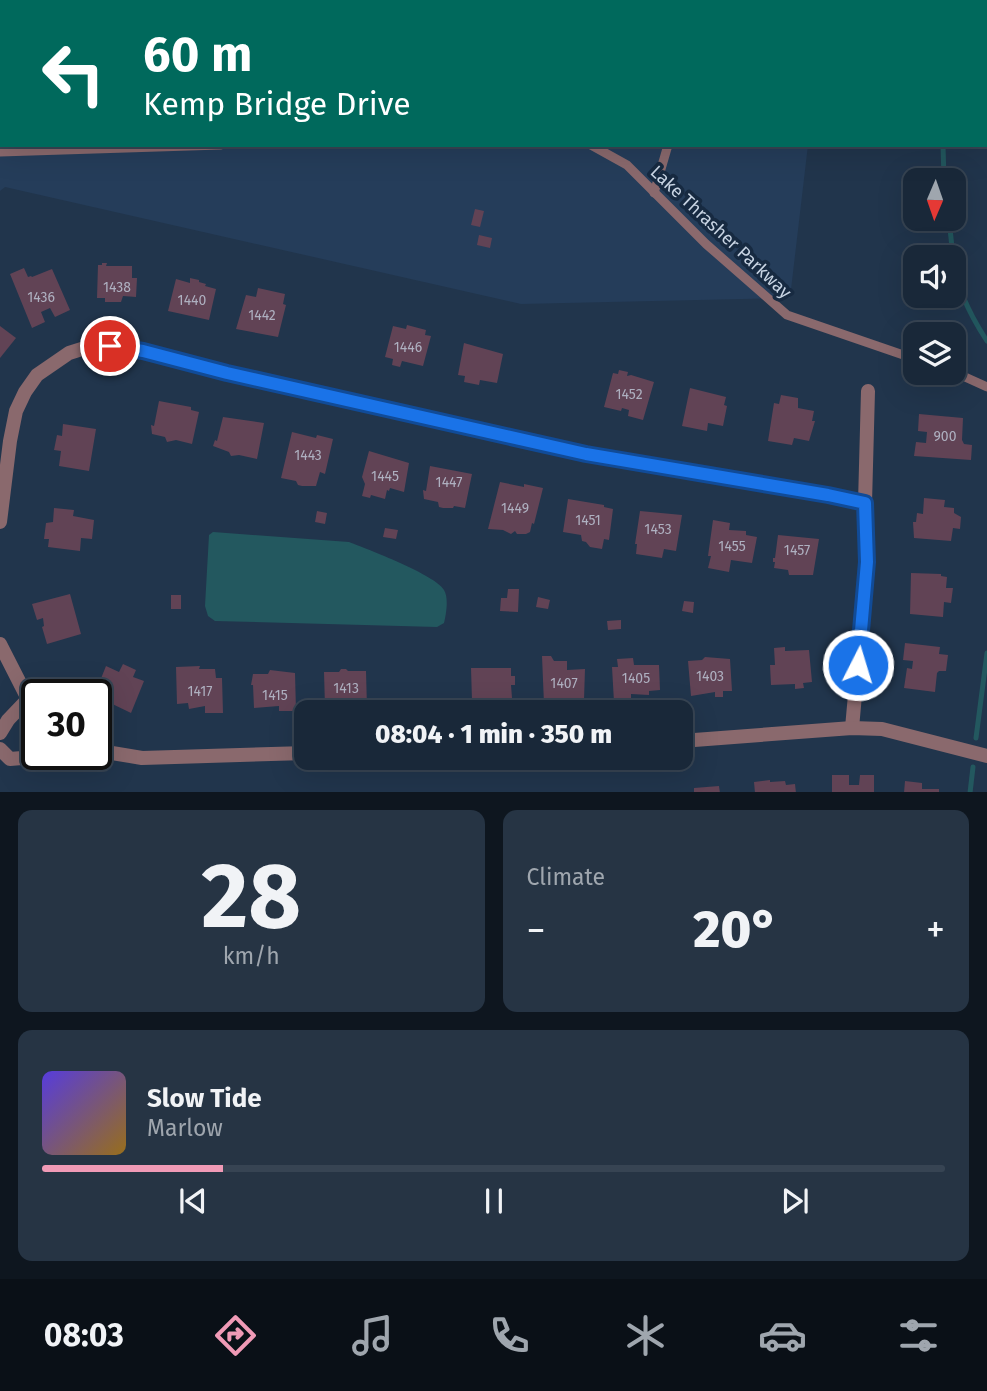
<!DOCTYPE html>
<html lang="en">
<head>
<meta charset="utf-8">
<style>
  body { margin:0; font-family:"Fira Sans",sans-serif; background:#263444; color:#f1f3f6; height:100vh; display:flex; flex-direction:column; font-size:26px; white-space:nowrap }
  * { box-sizing:border-box; margin:0 }
  p { font-size:23px; color:#9fa6ae }
  .icon { flex:none; width:38px; height:38px; fill:none; stroke:currentColor; stroke-width:2; stroke-linecap:round; stroke-linejoin:round }
  .map { position:relative; height:792px; overflow:hidden }
  .side { display:flex; flex-direction:column; gap:18px; padding:18px; background:#0e161f; flex:1 }
  .side>* { flex:none }
  .hud { position:absolute; left:0px; top:0px; width:987px; height:147px; box-shadow:0 7px 28px #0002,0 0 0 2px #374453; background:#00695c; color:#fff; overflow:hidden }
  .needle { width:46px; rotate:182deg }
  .buttons { position:absolute; left:903px; top:168px; display:grid; gap:14px }
  .buttons a { display:grid; place-items:center; width:63px; height:63px; border-radius:14px; background:#192839; box-shadow:0 7px 28px #0002,0 0 0 2px #374453; font-size:35px }
  .speed { position:absolute; left:21px; top:679px; display:flex; gap:14px; font-size:35px; font-weight:700; text-align:center }
  .speed>* { display:grid; place-content:center; width:91px; height:91px; border-radius:50%; background:#192839; box-shadow:0 7px 28px #0002,0 0 0 2px #374453; line-height:1 }
  .speed .limit { border:4px solid #111; border-radius:10px; background:#fff; color:#111 }
  .pin { position:absolute; display:grid; place-items:center; width:60px; height:60px; color:#fff; margin:-30px; border:4px solid #fff; border-radius:50%; box-shadow:0 2px 7px #0007 }
  .me { position:absolute; width:77px; margin:-38px; rotate:5deg; stroke-linejoin:round; filter:drop-shadow(0 0 5px #0008) }
  .turn { display:flex; align-items:center; gap:24px; height:147px; padding:0 28px; font-size:32px }
  .turn .icon { width:91px; height:91px; stroke-width:2.5 }
  .turn b { display:block; font-size:49px; line-height:60px }
  .big { font-size:52px; font-weight:800; line-height:1.1 }
  .side .widget { flex:1; display:flex; flex-direction:column; justify-content:center; gap:10px; min-width:0; padding:0 24px; border-radius:14px; background:#263444 }
  .side .dial { align-items:center; gap:0 }
  .dial b { font-size:91px; line-height:1 }
  .song { display:flex; align-items:center; gap:21px }
  .cover { width:84px; height:84px; border-radius:10px; background:linear-gradient(135deg,hsl(250 70% 55%),hsl(40 70% 35%)) }
  .played { height:7px; border-radius:4px; background:linear-gradient(90deg,#f09ab6 20%,#374453 20%) }
  .keys { display:flex; justify-content:space-around; direction:ltr }
  .heat { display:flex; justify-content:space-between; align-items:center; font-size:38px; direction:ltr }
  .side .tiles { flex:1; display:grid; gap:18px; grid-template-columns:1fr 1fr }
  .widget:last-child { grid-column:span 2 }
  .trip { position:absolute; left:294px; top:700px; width:399px; height:70px; border-radius:14px; background:#192839; box-shadow:0 7px 28px #0002,0 0 0 2px #374453; font-weight:800; line-height:70px; text-align:center }
  .tabs { display:flex; height:112px; justify-content:space-around; align-items:center; background:#0a1017; color:#9fa6ae }
  .tabs .icon { width:49px; height:49px }
  .tabs .active { color:#f09ab6 }
  .tabs b { font-size:32px; color:#f1f3f6 }
  .map>svg:first-child { display:block }
  .built { fill:#253d5a }
  .water { fill:#23585f }
  .lines { fill:none; stroke-linecap:round; stroke-linejoin:round }
  .stream { stroke:#23585f; stroke-width:5 }
  .building { fill:#614355 }
  .service { stroke:#8a696d; stroke-width:9 }
  .minor { stroke:#8a696d; stroke-width:14 }
  .route-casing { stroke:#114b97; stroke-width:18 }
  .route { stroke:#1a73e8; stroke-width:12 }
  .labels { text-anchor:middle; dominant-baseline:central; stroke-width:7; stroke-linejoin:round; paint-order:stroke }
  .number-label { font-size:14px; fill:#aeb0c0 }
  .street-label { font-size:18px; fill:#c8d4e3; stroke:#172a41 }
</style>
</head>
<body>
<div class="map">
<svg width="987" height="793" viewBox="0 0 987 793">
  <rect width="100%" height="100%" fill="#21354c"/>
  <!-- built -->
  <path class="built" d="M0,0H824L2,2V145H808L790,298L521,304L5,187L0,191Z"/>
  <!-- water -->
  <path class="water" d="M213,532L349,542C367,549 436,575 444,590C449,598 446,615 444,623L437,627L215,621L208,616L205,606L209,535Z"/>
  <g class="lines">
    <!-- stream -->
    <g class="stream">
      <path d="M900,0V2"/>
      <path d="M943,145L944,180"/>
      <path d="M949,219L953,257"/>
      <path d="M954,262C957,290 972,318 987,341"/>
      <path d="M976,738L987,653"/>
      <path d="M970,793L973,767"/>
    </g>
  </g>
  <!-- building -->
  <g class="building">
    <path d="M475,209L484,211L480,227L471,225Z"/>
    <path d="M479,235L492,238L490,248L477,245Z"/>
    <path d="M102,263H107L106,266H132V278H137L136,297L123,296L121,302H105V298H97L98,265H102Z"/>
    <path d="M24,268L28,277L31,276L32,277L52,269L70,310L55,317L50,308L41,312L45,322L32,328L10,274Z"/>
    <path d="M190,278L199,280V282L206,284L205,286L216,289L209,320L168,311L176,279L190,283Z"/>
    <path d="M258,288L285,294L283,304L286,305L278,337L236,329L246,295L256,297Z"/>
    <path d="M407,325L426,330L425,335L431,336L423,366L402,361L400,367L392,365L393,359L385,357L393,326L406,329Z"/>
    <path d="M0,326L16,338L0,358Z"/>
    <path d="M464,343L503,354L497,383L480,380L479,385L464,382L465,376L458,375Z"/>
    <path d="M619,370L628,372L627,376L631,375L654,382L643,420L628,416L629,410L622,408L621,411L604,407L613,373L618,374Z"/>
    <path d="M690,388L726,397L724,405L727,406L723,426L708,423L707,431L682,426Z"/>
    <path d="M781,395L798,398V408L814,411L812,421H815L809,441L794,438L792,445L768,441L774,403L779,404Z"/>
    <path d="M159,401L191,407V410L199,412L192,444L176,440L167,442L165,437L152,434L151,425L154,426Z"/>
    <path d="M919,414L963,418L962,440L964,444L972,445L971,460L914,456L916,442L926,443L927,432L918,431Z"/>
    <path d="M223,417L264,423L257,459L239,455L231,456L229,452L213,446L215,440L217,441Z"/>
    <path d="M63,424L96,429L89,471L59,466L61,451L54,450L57,435L62,436Z"/>
    <path d="M292,432L316,438L317,435L333,439L325,474L320,472L316,486H302L298,485L296,481L281,478Z"/>
    <path d="M369,451L409,463L404,492L390,488L389,491L387,490L385,499L371,495L370,498L362,496L365,484L362,477Z"/>
    <path d="M430,466L472,474L465,508L454,506L453,508H443L439,507L438,502L424,499L423,490L426,491Z"/>
    <path d="M500,482L524,487V484L543,488L534,524L532,523L530,532L526,534H517L515,531L511,534L503,530L488,529Z"/>
    <path d="M924,498L945,500L944,507L954,508V513L961,517L960,529L953,528L951,541L914,538L913,522H916L917,513L923,514Z"/>
    <path d="M568,499L604,505V507L613,509L609,540L604,539L602,549L590,547L586,542L582,541L581,535L563,532Z"/>
    <path d="M54,508L74,510L73,516L94,520L92,539L81,538L80,551L48,547L49,539H44L46,523L53,522Z"/>
    <path d="M317,511L327,513L325,524L315,522Z"/>
    <path d="M640,511L682,515L676,551L664,549L662,558L636,554L637,544H635Z"/>
    <path d="M713,520L730,523L729,530L746,531V535L757,537L752,563L731,560L729,572L708,568L711,556H708Z"/>
    <path d="M385,528L398,530L396,539L383,537Z"/>
    <path d="M778,535L819,539L813,575H789L788,570L774,568L775,562H773V558H775Z"/>
    <path d="M911,573L941,574V576L947,577L946,588H953L951,603L944,602L943,617L910,614Z"/>
    <path d="M508,589H519L518,612L500,611L501,598H507Z"/>
    <path d="M70,594L81,634L47,644L42,627L44,626L43,618L37,620L32,604Z"/>
    <rect x="171" y="595" width="10" height="14"/>
    <path d="M538,597L550,600L548,609L536,607Z"/>
    <path d="M684,601L694,602L693,613L682,611Z"/>
    <path d="M621,620V629L608,630L607,621Z"/>
    <path d="M905,643L940,647L939,654L948,655L946,671H939L937,673L935,692L904,688L907,668L912,669L913,661L903,660Z"/>
    <path d="M785,647V651L809,650L812,682L803,683L804,688L795,689V684L771,685L770,665H775L774,648Z"/>
    <path d="M542,656H551L554,661H567V670L585,669L584,700L544,704Z"/>
    <path d="M705,657L730,659L732,691H723V697H715V692L691,696L688,661L702,660Z"/>
    <path d="M633,658L634,665H659L660,690L649,691V695L631,694V701L614,702L612,667H618L617,659Z"/>
    <path d="M123,664L136,670L133,677L144,681L131,713L102,699L104,694L96,691L106,666L119,672Z"/>
    <path d="M200,666L199,669H215L216,678H222L223,713H205V706L189,709L188,703L177,704L176,667Z"/>
    <path d="M471,668H511V676H515V685H511L512,698L488,700V705H480V701H472Z"/>
    <path d="M341,669H346L348,671H366L367,708L349,709V704L325,707L324,672H339Z"/>
    <path d="M270,670L295,673L296,711H279V706L254,708L253,685H251L253,674H268Z"/>
    <path d="M832,775H849V785H859L860,775H874V793H832Z"/>
    <path d="M770,780V782L785,781L786,785L795,784L796,793H755L754,782Z"/>
    <path d="M905,781L922,783V789H939V793H904Z"/>
    <path d="M719,786L720,793H694V788Z"/>
  </g>
  <g class="lines">
    <!-- service -->
    <g class="service">
      <path d="M713,2L714,0"/>
      <path d="M591,145L627,165L706,244L787,315L915,359"/>
      <path d="M0,152L221,145"/>
      <path d="M654,193L668,145"/>
      <path d="M954,372L987,387"/>
    </g>
    <!-- minor -->
    <g class="minor">
      <path d="M0,522L10,441L16,411L25,392L37,375L69,353L88,347L110,346L143,351L227,373L562,449L828,495L865,503"/>
      <path d="M0,644L28,699L37,707"/>
      <path d="M852,728L867,562L865,503L868,391"/>
      <path d="M0,733L8,720L28,699"/>
      <path d="M681,741L852,728L882,729L987,756"/>
      <path d="M96,746L112,753L142,758L306,753"/>
      <path d="M0,749L10,759L22,758L37,750"/>
    </g>
  </g>
  <g class="lines">
    <!-- route casing -->
    <g class="route-casing">
      <path id="route" d="M110,346L143,351L227,373L586,454L828,495L865,503L867,562L858,665"/>
    </g>
    <!-- route -->
    <use href="#route" class="route"/>
  </g>
  <g class="labels">
    <!-- number labels -->
    <g class="number-label">
      <text x="117" y="287">1438</text>
      <text x="41" y="297">1436</text>
      <text x="192" y="300">1440</text>
      <text x="262" y="315">1442</text>
      <text x="408" y="347">1446</text>
      <text x="629" y="394">1452</text>
      <text x="945" y="436">900</text>
      <text x="308" y="455">1443</text>
      <text x="385" y="476">1445</text>
      <text x="449" y="482">1447</text>
      <text x="515" y="508">1449</text>
      <text x="588" y="520">1451</text>
      <text x="658" y="529">1453</text>
      <text x="732" y="546">1455</text>
      <text x="797" y="550">1457</text>
      <text x="710" y="676">1403</text>
      <text x="636" y="678">1405</text>
      <text x="564" y="683">1407</text>
      <text x="346" y="688">1413</text>
      <text x="200" y="691">1417</text>
      <text x="275" y="695">1415</text>
    </g>
    <!-- street labels -->
    <g class="street-label">
      <text transform="translate(721 232) rotate(43)">Lake Thrasher Parkway</text>
    </g>
  </g>
</svg>
<div class="buttons">
<a><svg class="needle" viewBox="-14 -14 28 28"><path d="M0-13l5 13h-10z" fill="#e53935"/><path d="M0 13l5-13h-10z" fill="#9fa6ae"/></svg></a>
<a><svg class="icon" aria-label="sound" viewBox="0 0 24 24"><path d="M4 9h4l5-4v14l-5-4H4zM17 9q2 3 0 6"/></svg></a>
<a><svg class="icon" aria-label="layers" viewBox="0 0 24 24"><path d="M12 4l9 5-9 5-9-5zM3 14l9 5 9-5"/></svg></a>
</div>
<div class="speed"><div class="limit">30</div></div>
<div class="pin" style="left:110px;top:346px;background:#d93025"><svg class="icon" aria-label="arrive" viewBox="0 0 24 24"><path d="M6 21V4h12l-3 4 3 4H6"/></svg></div>
<svg class="me" style="left:858px;top:665px" viewBox="-20 -20 40 40"><circle r="17" fill="#1a73e8" stroke="#fff" stroke-width="3"/><path d="M0-11L8 9 0 5-8 9z" fill="#fff"/></svg>
<div class="trip">08:04 · 1 min · 350 m</div>
<div class="hud">
<div class="turn"><svg class="icon" aria-label="left" viewBox="0 0 24 24"><path d="M17 20v-9H6M10 6l-5 5 5 5"/></svg><div><b>60 m</b>Kemp Bridge Drive</div></div>
</div>
</div>
<section class="side">
<div class="tiles">
<div class="widget dial"><b>28</b><p>km/h</p></div>
<div class="widget"><p>Climate</p>
<div class="heat"><a>−</a><b class="big">20°</b><a>+</a></div>
</div>
<div class="widget">
<div class="song"><i class="cover"></i><div><b>Slow Tide</b><p>Marlow</p></div></div>
<div class="played"></div>
<div class="keys"><svg class="icon" aria-label="previous" viewBox="0 0 24 24"><path d="M18 5L8 12l10 7zM5 5v14"/></svg><svg class="icon" aria-label="pause" viewBox="0 0 24 24"><path d="M8 5v14M16 5v14"/></svg><svg class="icon" aria-label="next" viewBox="0 0 24 24"><path d="M6 5l10 7-10 7zM19 5v14"/></svg></div>
</div>
</div>
</section>
<nav class="tabs">
<b>08:03</b>
<svg class="icon active" aria-label="directions" viewBox="0 0 24 24"><path d="M12 3l9 9-9 9-9-9zM9 14v-3h6M13 9l2 2-2 2"/></svg>
<svg class="icon" aria-label="music" viewBox="0 0 24 24"><path d="M9 18V5l10-2v13"/><circle cx="6" cy="18" r="3"/><circle cx="16" cy="16" r="3"/></svg>
<svg class="icon" aria-label="phone" viewBox="0 0 24 24"><path d="M5 4h4l2 5-3 2q2 4 5 5l2-3 5 2v4C11 20 4 13 5 4z"/></svg>
<svg class="icon" aria-label="climate" viewBox="0 0 24 24"><path d="M12 3v18M4 7l16 10M4 17L20 7"/></svg>
<svg class="icon" aria-label="car" viewBox="0 0 24 24"><path d="M5 17H2v-5l4-1 3-4h7l3 4 3 1v5h-3M9 17h6M6 11h13"/><circle cx="7" cy="17" r="2"/><circle cx="17" cy="17" r="2"/></svg>
<svg class="icon" aria-label="filters" viewBox="0 0 24 24"><path d="M4 7h16M4 17h16"/><circle cx="9" cy="7" r="2"/><circle cx="15" cy="17" r="2"/></svg>
</nav>
</body>
</html>
